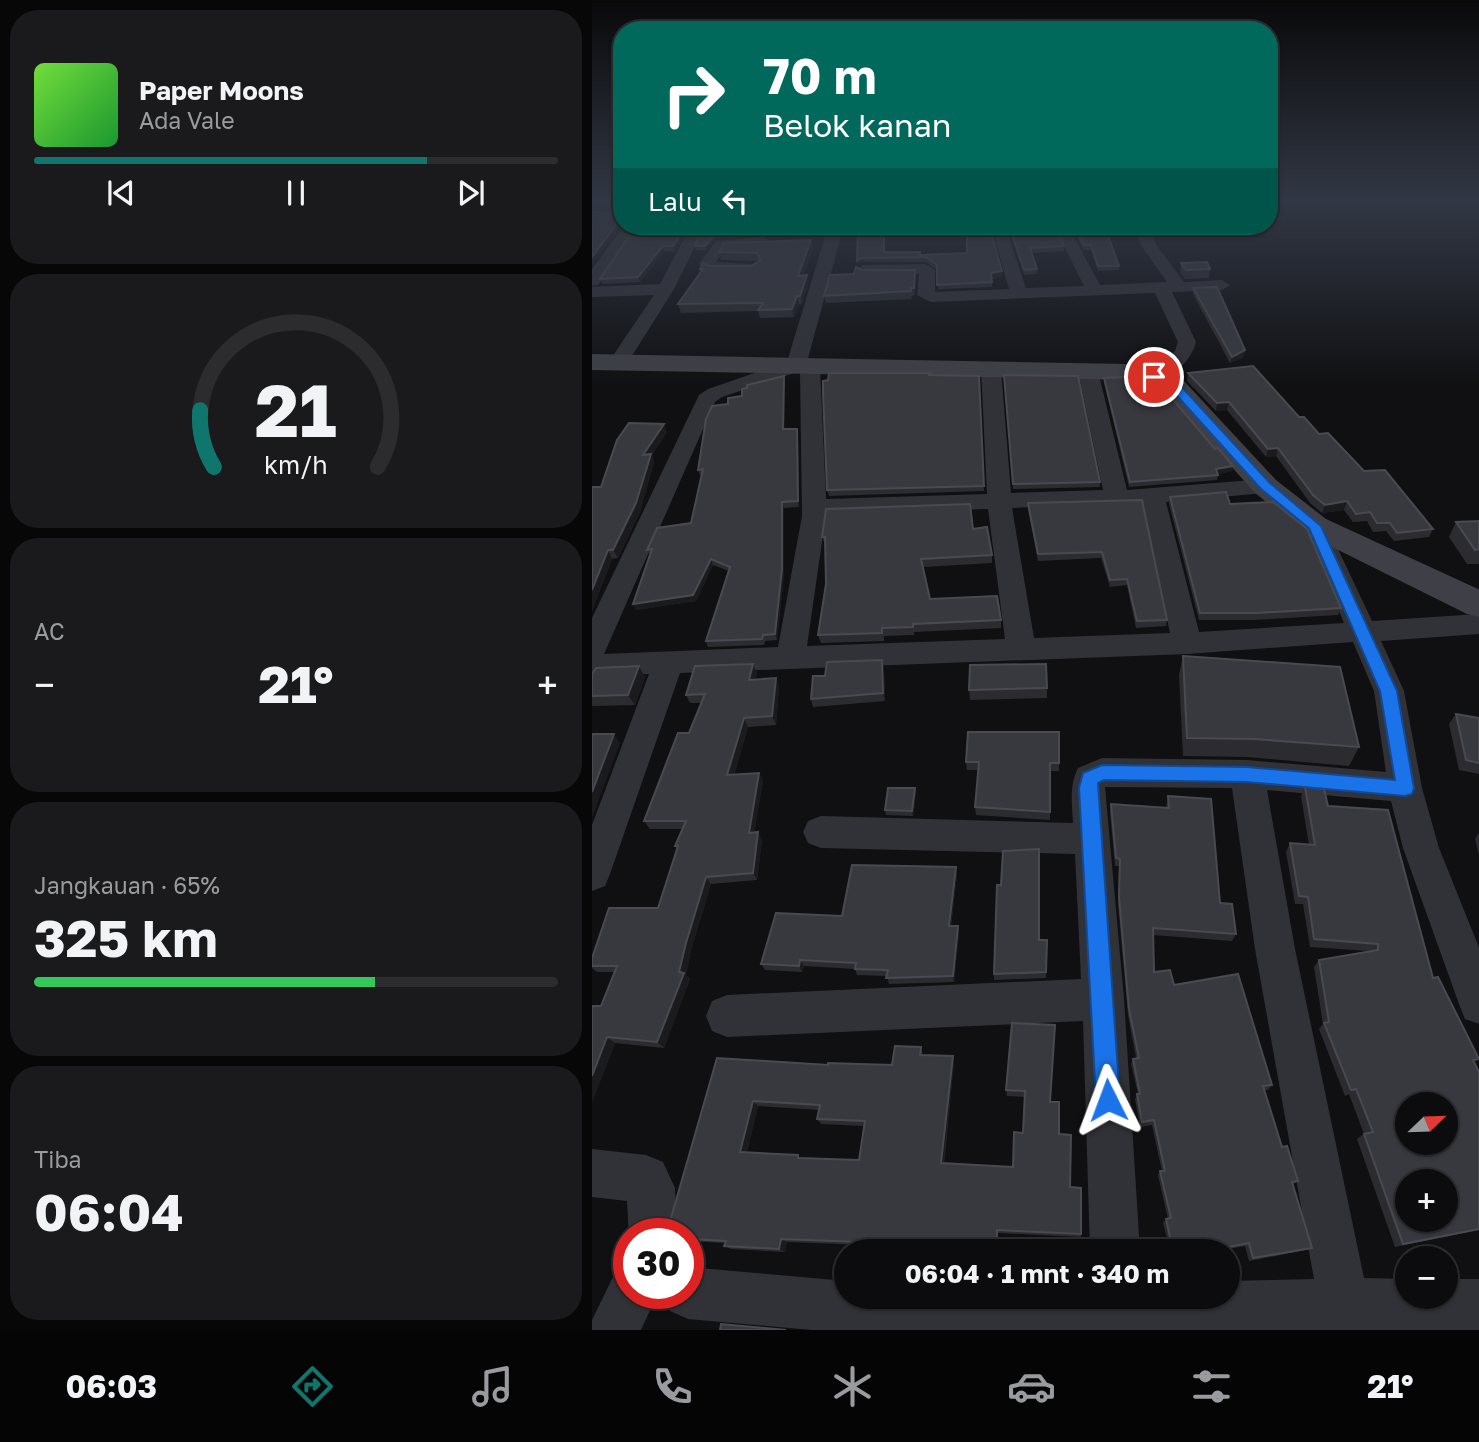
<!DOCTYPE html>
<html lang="id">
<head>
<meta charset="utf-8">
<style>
  body { margin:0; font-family:"Golos Text",sans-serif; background:#1a1a1c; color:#f1f3f6; height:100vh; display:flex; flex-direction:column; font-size:26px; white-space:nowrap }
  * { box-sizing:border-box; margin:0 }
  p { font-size:23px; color:#9a9b9e }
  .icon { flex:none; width:38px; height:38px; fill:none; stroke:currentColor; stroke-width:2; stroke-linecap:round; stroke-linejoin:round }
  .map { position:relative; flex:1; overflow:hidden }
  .details { display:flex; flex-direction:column; gap:10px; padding:10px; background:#070708; width:592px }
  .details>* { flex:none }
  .guide { position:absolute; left:21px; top:21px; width:665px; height:214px; border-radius:28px; box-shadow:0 2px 5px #0004,0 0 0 2px #2c2c2e; background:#00695c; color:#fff; overflow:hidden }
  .needle { width:46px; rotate:67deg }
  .buttons { position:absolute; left:803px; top:1092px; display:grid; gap:14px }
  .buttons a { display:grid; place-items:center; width:63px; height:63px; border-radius:50%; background:#0c0c0e; box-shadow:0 2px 5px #0004,0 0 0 2px #2c2c2e; font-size:35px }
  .speed { position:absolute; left:21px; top:1218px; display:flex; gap:14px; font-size:35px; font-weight:700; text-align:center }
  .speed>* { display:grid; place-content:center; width:91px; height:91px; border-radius:50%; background:#0c0c0e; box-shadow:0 2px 5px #0004,0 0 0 2px #2c2c2e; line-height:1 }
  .speed .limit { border:10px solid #d22; background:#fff; color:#111 }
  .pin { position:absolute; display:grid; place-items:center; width:60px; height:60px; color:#fff; margin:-30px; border:4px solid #fff; border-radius:50%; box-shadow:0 2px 7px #0007 }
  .me { position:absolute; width:77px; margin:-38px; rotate:357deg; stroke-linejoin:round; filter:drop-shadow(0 0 5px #0008) }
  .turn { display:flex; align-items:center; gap:24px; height:147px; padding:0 35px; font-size:32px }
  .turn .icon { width:91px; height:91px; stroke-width:2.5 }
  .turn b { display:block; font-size:49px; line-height:60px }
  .then { display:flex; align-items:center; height:66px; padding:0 35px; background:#0003; gap:14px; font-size:26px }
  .big { font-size:52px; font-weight:700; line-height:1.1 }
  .details .widget { flex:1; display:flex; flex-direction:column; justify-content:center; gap:10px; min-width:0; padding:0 24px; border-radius:28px; background:#1a1a1c }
  .details .dial { align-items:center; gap:0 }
  .dial svg { height:182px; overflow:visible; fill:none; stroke:#2c2c2e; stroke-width:7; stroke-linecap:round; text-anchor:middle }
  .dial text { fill:#f1f3f6; stroke:none }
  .song { display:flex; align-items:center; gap:21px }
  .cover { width:84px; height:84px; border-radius:10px; background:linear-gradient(135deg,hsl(100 70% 55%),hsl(130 70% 35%)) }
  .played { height:7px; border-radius:4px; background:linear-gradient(90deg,#0f766e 75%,#2c2c2e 75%) }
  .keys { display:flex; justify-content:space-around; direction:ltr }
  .heat { display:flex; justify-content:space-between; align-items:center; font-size:38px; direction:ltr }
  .charge { height:10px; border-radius:5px; background:linear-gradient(90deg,#34c759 65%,#2c2c2e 0) }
  .trip { position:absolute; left:242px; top:1239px; width:406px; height:70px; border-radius:35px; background:#0c0c0e; box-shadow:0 2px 5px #0004,0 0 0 2px #2c2c2e; font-weight:700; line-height:70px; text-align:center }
  .dock { display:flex; height:112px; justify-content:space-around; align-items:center; background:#050506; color:#9a9b9e }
  .dock .icon { width:49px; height:49px }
  .dock .selected { color:#0f766e }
  .dock b { font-size:32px; color:#f1f3f6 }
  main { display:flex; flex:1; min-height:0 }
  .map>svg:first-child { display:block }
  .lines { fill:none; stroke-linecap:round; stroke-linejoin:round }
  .street { fill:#313237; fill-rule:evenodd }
  .secondary { fill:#3f4047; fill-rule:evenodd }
  .wall { fill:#2c2c30; fill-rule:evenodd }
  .shaded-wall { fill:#1b1b1e }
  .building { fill:#38393e; stroke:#494a50; stroke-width:2; fill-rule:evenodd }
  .route { fill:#1a73e8; stroke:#114b97; stroke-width:2 }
</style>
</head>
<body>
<main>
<section class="details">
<div class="widget">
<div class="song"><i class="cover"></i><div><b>Paper Moons</b><p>Ada Vale</p></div></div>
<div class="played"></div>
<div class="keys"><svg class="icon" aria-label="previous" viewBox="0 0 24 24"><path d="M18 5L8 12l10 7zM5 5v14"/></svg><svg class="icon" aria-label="pause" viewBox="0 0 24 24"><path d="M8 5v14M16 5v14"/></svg><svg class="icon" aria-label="next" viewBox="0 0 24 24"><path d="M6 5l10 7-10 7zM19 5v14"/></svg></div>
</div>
<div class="widget dial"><svg viewBox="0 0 100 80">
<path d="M14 69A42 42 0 1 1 86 69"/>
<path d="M14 69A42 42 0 0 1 8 44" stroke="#0f766e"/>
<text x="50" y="56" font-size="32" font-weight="700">21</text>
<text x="50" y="72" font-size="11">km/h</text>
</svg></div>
<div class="widget"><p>AC</p>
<div class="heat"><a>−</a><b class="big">21°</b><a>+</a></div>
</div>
<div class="widget"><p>Jangkauan · 65%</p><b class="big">325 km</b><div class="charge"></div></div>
<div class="widget"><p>Tiba</p><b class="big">06:04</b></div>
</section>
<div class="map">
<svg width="888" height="1330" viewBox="0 0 888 1330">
  <rect width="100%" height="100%" fill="#101012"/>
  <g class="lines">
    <!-- street -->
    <g class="street">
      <path d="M30,207V215L0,216V208Z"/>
      <path d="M32,226H46L6,285L0,286V269Z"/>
      <path d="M99,226H113L82,289L33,367H19L16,363L62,295L0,297V287L68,284Z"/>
      <path d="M234,226H248V240L215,362L225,363L228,367L234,499L395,494L389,369L399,363L409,369L419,493L511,490L486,371L496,365L506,371L535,490L673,479L681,481L685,486L681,491L673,493L574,502L607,632L752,623L711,526L714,520L723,518L732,520L735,526L780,621L888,614V634L789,641L812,691L830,788L847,848L888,950V1024L873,1019L867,1004L811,848L799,801L675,790L703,949L772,1278L816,1279V1297H854V1279H888V1330H220L96,1319L78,1311L70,1293H96V1267L254,1281V1297H635V1281L722,1279L663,949L640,788L513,787L532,999L548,1251H498L491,1021L135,1037L120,1031L114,1016L120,1001L135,995L489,979L483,854L229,848L216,843L211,832L216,821L229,816L481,823C480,803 477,786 486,768L510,758L655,760L794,772L782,691L761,642L595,654L88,673L18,874L13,886L0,891V825L57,674L0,676V618L107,395L116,389L195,362L232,240ZM208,371L210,516L186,647L12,654L123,402L130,397ZM522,504H551L578,633L442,638L420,508ZM396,509L413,639L215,646L234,514Z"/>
      <path d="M399,226H413L434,288L492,286L462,226H476L508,285L575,282L550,247L541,226H555L565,246L592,282L630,280L638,285L630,290L580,292L604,342C600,360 575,386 555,381L552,377L583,351L586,342L563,293L339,302L325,295L327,274L271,275L263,270L271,265L333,264L343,270V292L417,289Z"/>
      <path d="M171,237L179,242L176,245L134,248L124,262L160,264L162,267L160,270L119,272L107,264L124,241Z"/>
      <path d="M0,1149L54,1155L71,1162L83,1188L85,1234H37V1237L35,1201L0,1197Z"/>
      <path d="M37,1269V1293H66L49,1330H0V1320L22,1275Z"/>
    </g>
    <!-- secondary -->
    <path class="secondary" d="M0,354L534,364L571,372L592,381L684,480L734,519L888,590V617L875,614L712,533L662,492L574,393L555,383L534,380L496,379L0,370Z"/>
  </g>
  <!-- wall -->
  <g class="wall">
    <rect x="0" y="201" width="30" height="4"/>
    <path d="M98,226L83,251H72L48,282L10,284L8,279Z"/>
    <path d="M112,226H227L228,230L226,234L124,238L114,250H104L103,246Z"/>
    <path d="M293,226V252L328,255L410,276L400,278V287L346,289L345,270L334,262H271L265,265Z"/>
    <path d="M416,226H463L472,246V251L440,253L445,269V274L432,275Z"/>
    <path d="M479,226H540L543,231L542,236L517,237L527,266V270L506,271L499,250H492Z"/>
    <path d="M557,226H569L568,229H564V235Z"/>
    <path d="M219,240L221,248L211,276L216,284L210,304L207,305L202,317L168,318L166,311L89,313L86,304L109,273L108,269L117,266H159L167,261L129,260L127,252Z"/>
    <path d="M589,263L618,269L617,278L593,279L588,272Z"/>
    <path d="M270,270H323L324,277L323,295L319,296L320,299L234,303L232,296L262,274Z"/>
    <path d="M601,288L652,357L638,363L601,294Z"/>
    <path d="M596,373L707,417L841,529L837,537L802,541L794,531L781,532L775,521L761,522L752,510L730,513L718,503L684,456L674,457L635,410L624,411L595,381Z"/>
    <path d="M338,375L387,376L392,491L237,496L235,490Z"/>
    <path d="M412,375L508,482V487L421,489Z"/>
    <path d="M192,376L193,382L192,429L206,435L207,507L192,508V575L185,640L173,641L172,645L116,647L114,641L137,571L121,565L104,601L44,610L41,604L58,556L55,550L99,523L110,475H108L106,470L136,404L150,396L155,388Z"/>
    <path d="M512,378L542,387L623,449L641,466L640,471L626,474L625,480L537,487L512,383Z"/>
    <path d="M75,432L60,455L62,462L48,512L26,558L20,559L0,611L9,487Z"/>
    <path d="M578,497L638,504L749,608L746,615L662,620H607L577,504Z"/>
    <path d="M550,500L575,620L574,626L544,628L535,585L518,587L509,558L446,561L436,510V503Z"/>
    <path d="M887,521V564H875L857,537L864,522Z"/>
    <path d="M381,529L400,555V563L331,567L338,599L409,620V628L322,632V635L292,636V641L229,643L226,635L234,584L233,545L230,537Z"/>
    <path d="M591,656L767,747L757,766L655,757L591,756L587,675Z"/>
    <path d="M161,664L165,673L163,679L187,687L184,725L156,727L142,775L167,773L171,781L162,833L170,840L165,880L119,884L99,950L94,975L98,979L72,1048L23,1043L0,1102L9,1006L22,972H5L0,968V958L66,908L85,849L83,846L90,829H58L52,821L97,733L109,703H98L94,695Z"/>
    <path d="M292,668L293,701L221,707L219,699L233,676Z"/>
    <path d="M0,674L53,677L43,705L0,706Z"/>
    <path d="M455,688V698L378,700L377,690Z"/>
    <path d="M864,714L887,718V774L867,770L857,724Z"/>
    <path d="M374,762L467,763V771H458V820L384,815L383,807L386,770H375Z"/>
    <path d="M713,787L736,806L841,978L887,1059L882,1062L887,1072V1230L803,1247L765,1139L772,1134L757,1094L753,1096L727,1029L731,1024L722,967L727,960L778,951L718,947L711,904H703L694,852L698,843L717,845L709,796Z"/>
    <path d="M323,788L324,793L321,816L294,815L293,810Z"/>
    <path d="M576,796L644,934L640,941L561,935L562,972L582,985L680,1085L676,1090H672L690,1147L706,1181L701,1184L720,1248L714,1250L657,1261L653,1246L625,1251H578L571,1222L576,1219L566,1175L568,1171H570L560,1125L548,1127L543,1099L546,1094L539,1064L541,1059L544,1058L536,1015L526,904L527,866H523L518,812L519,804L574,808Z"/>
    <path d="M887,833V855L883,839Z"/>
    <path d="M365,874L359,926H366L367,932L362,982L297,984L295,976L265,975L263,969L212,966L210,972L173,970L169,964L250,916Z"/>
    <path d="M447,940H455L454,978L402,980V974Z"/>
    <path d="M420,1023L458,1102L467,1134L489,1234V1237L406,1233V1246L298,1241L297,1246L195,1242L193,1252L139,1249L132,1246L133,1243L96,1241V1234L80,1231L125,1058L236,1065H300L329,1047L331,1055L362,1062L352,1164L421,1167L431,1133L433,1097L415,1096L414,1090ZM166,1106L227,1110L225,1119L229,1124L272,1126L267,1160L210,1158L155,1152Z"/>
  </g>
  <!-- shaded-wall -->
  <g class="shaded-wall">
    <path d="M28,220L30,225L0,265V257Z"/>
    <path d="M94,226H98L83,251L81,246Z"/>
    <path d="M123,234L124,238L114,250L113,246Z"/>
    <path d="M219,240L221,248L208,284L206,276Z"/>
    <path d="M71,246L72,251L48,282L46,277Z"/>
    <path d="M270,258L271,262L265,265V261Z"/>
    <path d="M323,270L324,277L323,295L322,288Z"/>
    <path d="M410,271V276L400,278L399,273Z"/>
    <path d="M215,275L216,284L210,304L208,296Z"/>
    <path d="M205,296L207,305L202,317L200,309Z"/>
    <path d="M653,350L652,357L638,363L640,357Z"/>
    <path d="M192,376L193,382L192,435L191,429Z"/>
    <path d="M637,402L635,410L624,411L625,403Z"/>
    <path d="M72,424L75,432L60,455L62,462L48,512L26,558L21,550L51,455Z"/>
    <path d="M205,429L206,435L207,507L206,501Z"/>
    <path d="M686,448L684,456L674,457L676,449Z"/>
    <path d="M641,466L640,471L623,475L624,469Z"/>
    <path d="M755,501L752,510L730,513L733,505Z"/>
    <path d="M190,502L192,508V575L185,640L183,634Z"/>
    <path d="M16,550L20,559L0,611V590Z"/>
    <path d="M119,559L121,565L104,601L44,610L41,604Z"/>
    <path d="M290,660L292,668L293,701L291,693Z"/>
    <path d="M161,664L165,673L160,689L157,680Z"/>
    <path d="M47,666L53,677L43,705L36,695Z"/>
    <path d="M184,678L187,687L184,725L180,716Z"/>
    <path d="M152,718L156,727L139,784L135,775Z"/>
    <path d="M22,734L28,743L0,818V792Z"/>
    <path d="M167,773L171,781L161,841L157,833Z"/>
    <path d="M323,788L324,793L321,816L320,811Z"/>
    <path d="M166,832L170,840L165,880L161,873Z"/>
    <path d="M364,867L365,874L358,932L357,926Z"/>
    <path d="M114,877L119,884L99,950L94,975L98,979L72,1048L65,1042L87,972L94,943Z"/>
    <path d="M366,926L367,932L362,982L361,976Z"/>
    <path d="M208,960L212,966L210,972L207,966Z"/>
    <path d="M15,1037L23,1043L0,1102V1076Z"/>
    <path d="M361,1056L362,1062L351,1168L349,1163Z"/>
    <path d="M161,1101L166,1106L154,1156L148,1152Z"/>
    <path d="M189,1239L195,1242L193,1252L187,1249Z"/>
  </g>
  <!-- building -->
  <g class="building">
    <path d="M30,212V220H28L0,257V214L29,213Z"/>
    <path d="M44,226H94L81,246H71L46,277L8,279Z"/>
    <path d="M112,226H227L225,229L123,234L113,246H103Z"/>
    <path d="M266,226H292V252H328V255L375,253V226H397L410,271L399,273L400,282L345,285V265L334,257L270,258L265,261Z"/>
    <path d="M417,226H463L472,246L438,248L445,269L432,270Z"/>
    <path d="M481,226H540L543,231L515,233L527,266H506L499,245H492Z"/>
    <path d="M219,240L206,276L215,275L208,296H205L200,309L166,310L171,303L86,304L111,269H108L111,263L117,266H159L169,260L165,253L127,252L133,243Z"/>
    <path d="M615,262L618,269L594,270L589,263Z"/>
    <path d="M264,267L270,270H323L322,288H319V291L232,296L238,275L262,274Z"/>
    <path d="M625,287L653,350L640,357L601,288Z"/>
    <path d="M661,366L707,417H712L727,434L736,433L772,471L793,470L841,529L805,533L798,523H785L778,512L764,514L755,501L733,505L721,495L686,448L676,449L637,402L625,403L596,373Z"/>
    <path d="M237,373H338L337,375L387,376L392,486L235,490L231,393V381L236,380Z"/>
    <path d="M412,375L486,376L508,482L421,484Z"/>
    <path d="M192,376L191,429H205L206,501L190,502V569L183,634L171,635L170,639L114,641L138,567L119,559L101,595L41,604L60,549L55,550L65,528L99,523L111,469L106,470L114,419L120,406L136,404V398L150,396V389L155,388V385Z"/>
    <path d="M536,377L542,387L562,384L573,390L623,449L626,448L641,466L624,469L626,475L538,482L512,378Z"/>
    <path d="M37,423L72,424L51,455L59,454L44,503L21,550H16L0,590V487H9L25,440Z"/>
    <path d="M634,492L638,504L681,502L715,529L749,608L664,613H608L578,497Z"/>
    <path d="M550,500L575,620L545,621L535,579L518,580L510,552L446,554L436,503Z"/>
    <path d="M378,504L381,529L395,527L400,555L329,559L338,599L405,596L409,620L321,624V627L290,628V633L226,635L234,584L233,537H230L234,509Z"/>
    <path d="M887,521V549L883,550L864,522Z"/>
    <path d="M591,656L748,667L767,747L662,739L595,738Z"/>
    <path d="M290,660L291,693L219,699L221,676H233L235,662Z"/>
    <path d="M161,664L157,680L184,678L180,716L152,718L135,775L167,773L157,833L166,832L161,873L114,877L94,943L87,972L92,973L65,1042L15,1037L0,1076V1006H9L25,966H0V958L17,908H66L86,846H83L94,821H52L86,733H97L113,694L94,695L103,666Z"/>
    <path d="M454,664L455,688L377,690L378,665Z"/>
    <path d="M47,666L36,695L0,696V674L4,668Z"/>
    <path d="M864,714L887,718V763L874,760Z"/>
    <path d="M376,732H467V763H458V812L383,807L387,762H374Z"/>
    <path d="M0,734H22L0,792Z"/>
    <path d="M713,787L732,789L736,806L796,810L841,978L846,977L887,1059L881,1060L887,1072V1229L811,1244L772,1134L781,1132L764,1089L759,1090L732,1023L737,1022L727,960L786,950V944L722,939L716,897L707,896L698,843L723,845ZM816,1104H854V1143H816ZM816,1181H854V1220H816Z"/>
    <path d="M296,788H323L320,811L293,810Z"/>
    <path d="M576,796L619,799L628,903L640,904L644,934L561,928L562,972L578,970L582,985L646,974L680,1085L671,1086L690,1147L695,1146L706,1181L700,1182L720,1248L661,1258L657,1243L617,1251H581L574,1219L579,1218L568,1171H573L562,1120L550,1122L545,1094H548L541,1059L547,1058L537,1009L527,897L528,859L524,858L519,804L577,808Z"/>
    <path d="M447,849V940H455L454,972L402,974L405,885H409L411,851Z"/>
    <path d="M260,865L364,867L357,926H366L361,976L294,978L296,970L263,969L264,963L208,960L207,966L169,964L184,913L250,916Z"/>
    <path d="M420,1023L463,1025L458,1102H467V1134L479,1135L478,1187L489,1188V1234L405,1230V1243L295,1238L294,1243L189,1239L187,1249L132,1246L134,1241L96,1239V1234H77L80,1231L79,1218L125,1058L236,1065V1063L300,1065L303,1046L329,1047L328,1055L361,1056L349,1163L421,1167L422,1132L431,1133L433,1091L414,1090ZM161,1101L228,1105L225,1119L273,1121L267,1160L206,1158V1155L148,1152Z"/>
    <path d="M129,1324L194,1330H128Z"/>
  </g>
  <!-- sky -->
  <linearGradient id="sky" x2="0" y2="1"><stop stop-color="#09090a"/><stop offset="0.52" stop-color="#313744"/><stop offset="1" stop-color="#313744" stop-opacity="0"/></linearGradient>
  <rect width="888" height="387" fill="url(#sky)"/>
  <!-- route -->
  <path class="route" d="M562,374L587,384L678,483L729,526L805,691L822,788L820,794L813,796L655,782L512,780L506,783L528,1100L524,1108L516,1112L507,1108L504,1100L487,788L491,773L510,765L655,767L803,780L788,691L717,528L669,489L579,389L559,379V375Z"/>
</svg>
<div class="buttons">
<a><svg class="needle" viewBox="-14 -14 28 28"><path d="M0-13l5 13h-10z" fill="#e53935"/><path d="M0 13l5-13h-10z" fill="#9a9b9e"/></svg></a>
<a>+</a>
<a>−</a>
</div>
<div class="speed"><div class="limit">30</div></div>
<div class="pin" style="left:562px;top:377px;background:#d93025"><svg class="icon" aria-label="arrive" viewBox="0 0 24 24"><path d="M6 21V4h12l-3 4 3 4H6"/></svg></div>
<svg class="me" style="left:516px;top:1100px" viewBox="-20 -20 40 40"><path d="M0-17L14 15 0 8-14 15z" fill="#1a73e8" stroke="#fff" stroke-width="4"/></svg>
<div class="trip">06:04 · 1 mnt · 340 m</div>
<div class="guide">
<div class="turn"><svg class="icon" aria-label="right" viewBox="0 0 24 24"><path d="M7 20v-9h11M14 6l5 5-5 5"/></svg><div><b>70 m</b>Belok kanan</div></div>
<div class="then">Lalu<svg class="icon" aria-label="left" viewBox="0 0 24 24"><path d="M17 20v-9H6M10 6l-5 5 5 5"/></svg></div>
</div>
</div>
</main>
<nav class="dock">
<b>06:03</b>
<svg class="icon selected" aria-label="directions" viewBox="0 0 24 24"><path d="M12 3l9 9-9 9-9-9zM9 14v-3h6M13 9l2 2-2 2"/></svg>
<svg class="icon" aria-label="music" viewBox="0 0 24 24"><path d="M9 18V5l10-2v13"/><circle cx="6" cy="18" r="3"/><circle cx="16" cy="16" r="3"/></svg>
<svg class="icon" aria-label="phone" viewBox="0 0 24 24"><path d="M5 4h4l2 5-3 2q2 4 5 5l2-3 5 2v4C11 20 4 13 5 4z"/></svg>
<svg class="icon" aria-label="climate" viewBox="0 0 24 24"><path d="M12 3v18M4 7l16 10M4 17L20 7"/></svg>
<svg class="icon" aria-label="car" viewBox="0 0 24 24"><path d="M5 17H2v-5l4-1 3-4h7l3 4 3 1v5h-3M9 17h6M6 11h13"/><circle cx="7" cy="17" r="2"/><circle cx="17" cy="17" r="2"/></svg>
<svg class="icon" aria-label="filters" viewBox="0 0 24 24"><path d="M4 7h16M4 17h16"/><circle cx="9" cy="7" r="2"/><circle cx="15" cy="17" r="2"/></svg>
<b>21°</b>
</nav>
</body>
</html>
